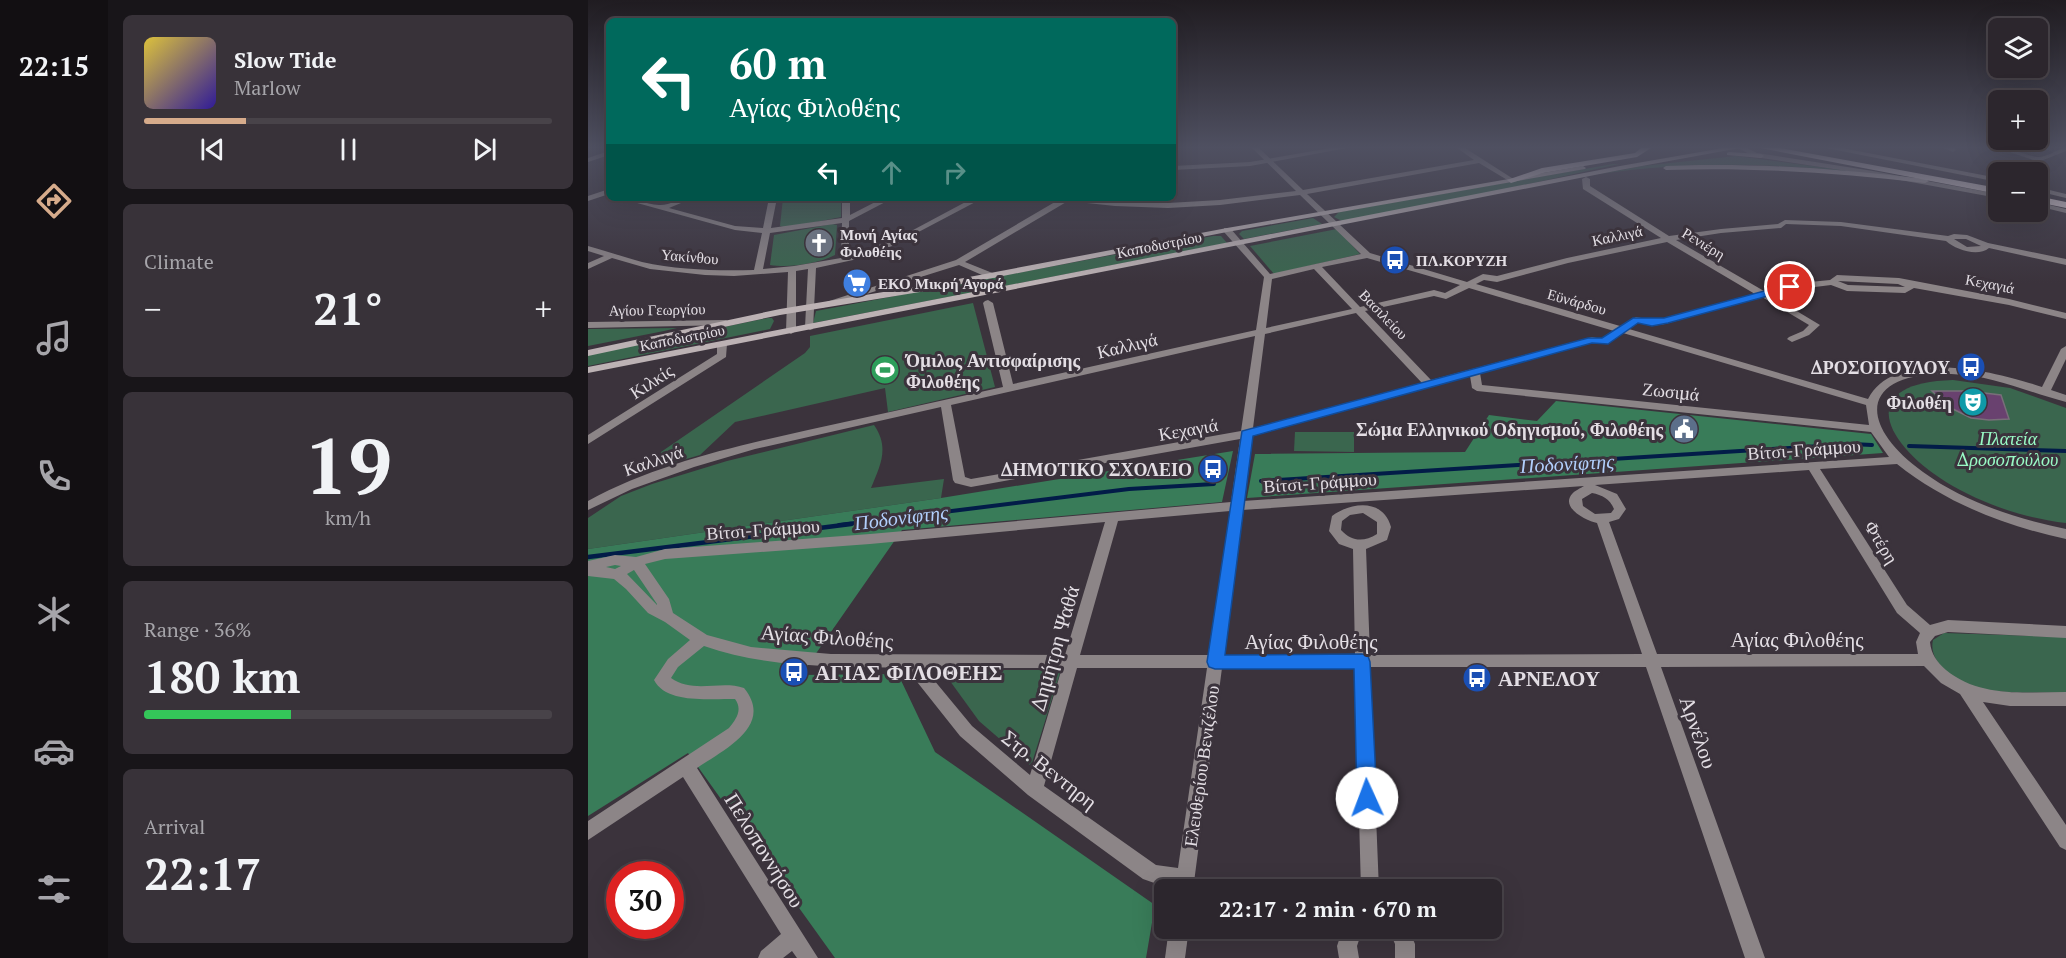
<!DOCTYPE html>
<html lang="en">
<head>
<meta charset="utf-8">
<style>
  body { margin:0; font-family:"PT Serif",serif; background:#383239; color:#f1f3f6; height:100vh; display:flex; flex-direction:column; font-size:22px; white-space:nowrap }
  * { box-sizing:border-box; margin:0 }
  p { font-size:20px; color:#a6a5aa }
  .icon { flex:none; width:33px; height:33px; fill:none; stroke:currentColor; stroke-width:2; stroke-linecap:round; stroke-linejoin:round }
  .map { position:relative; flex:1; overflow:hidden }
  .side { display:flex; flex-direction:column; gap:15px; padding:15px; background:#181519; width:480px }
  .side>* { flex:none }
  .top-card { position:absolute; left:18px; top:18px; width:570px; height:183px; border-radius:9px; box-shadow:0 6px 24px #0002,0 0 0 2px #484349; background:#00695c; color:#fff; overflow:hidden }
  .controls { position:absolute; left:1400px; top:18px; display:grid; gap:12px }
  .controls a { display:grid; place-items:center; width:60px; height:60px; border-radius:9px; background:#2c262d; box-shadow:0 6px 24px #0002,0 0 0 2px #484349; font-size:30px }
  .speed { position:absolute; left:18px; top:861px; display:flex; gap:12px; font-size:30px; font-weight:700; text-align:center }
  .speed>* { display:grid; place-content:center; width:78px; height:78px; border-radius:50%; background:#2c262d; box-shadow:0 6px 24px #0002,0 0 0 2px #484349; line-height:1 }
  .speed .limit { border:9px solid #d22; background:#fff; color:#111 }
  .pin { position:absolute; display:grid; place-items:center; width:51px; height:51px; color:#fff; margin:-26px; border:3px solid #fff; border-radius:50%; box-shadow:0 2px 6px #0007 }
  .me { position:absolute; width:66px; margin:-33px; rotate:358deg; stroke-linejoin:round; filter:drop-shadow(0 0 4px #0008) }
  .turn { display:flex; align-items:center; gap:21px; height:126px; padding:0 24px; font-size:27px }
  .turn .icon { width:78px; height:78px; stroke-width:2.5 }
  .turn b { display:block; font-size:42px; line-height:51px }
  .lanes { display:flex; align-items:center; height:57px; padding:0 24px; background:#0003; justify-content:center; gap:30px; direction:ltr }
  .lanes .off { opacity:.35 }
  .big { font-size:45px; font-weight:700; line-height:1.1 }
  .side .card { flex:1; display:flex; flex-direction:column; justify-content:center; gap:9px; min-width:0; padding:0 21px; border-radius:9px; background:#383239 }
  .side .dial { align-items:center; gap:0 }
  .dial b { font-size:78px; line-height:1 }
  .song { display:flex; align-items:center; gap:18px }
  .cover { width:72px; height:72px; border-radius:9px; background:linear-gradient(135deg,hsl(50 70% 55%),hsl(250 70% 35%)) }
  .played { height:6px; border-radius:3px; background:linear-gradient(90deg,#d6ab8b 25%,#484349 25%) }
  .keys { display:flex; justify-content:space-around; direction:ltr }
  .heat { display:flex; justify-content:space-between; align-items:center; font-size:33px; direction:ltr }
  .charge { height:9px; border-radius:4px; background:linear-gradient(90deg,#34c759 36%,#484349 0) }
  .trip { position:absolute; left:566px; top:879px; width:348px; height:60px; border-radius:9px; background:#2c262d; box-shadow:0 6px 24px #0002,0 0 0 2px #484349; font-weight:700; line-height:60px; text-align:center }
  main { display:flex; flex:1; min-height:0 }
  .dock { display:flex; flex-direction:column; width:108px; justify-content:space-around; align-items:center; background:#120f12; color:#a6a5aa }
  .dock .icon { width:42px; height:42px }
  .dock .active { color:#d6ab8b }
  .dock b { font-size:27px; color:#f1f3f6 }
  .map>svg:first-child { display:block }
  .green { fill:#3a664e }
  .forest { fill:#397c59 }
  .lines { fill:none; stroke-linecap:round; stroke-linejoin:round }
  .stream-far1 { stroke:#021c48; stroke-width:4 }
  .stream { stroke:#021c48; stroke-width:4.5 }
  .building { fill:#69416f; stroke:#786f79; stroke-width:1.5 }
  .minor { fill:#8c8587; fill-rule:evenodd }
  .tertiary { fill:#8c8587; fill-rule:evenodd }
  .secondary { fill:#bcb2b4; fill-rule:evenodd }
  .primary { fill:#e2d5d8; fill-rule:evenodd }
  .route { fill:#1a73e8; stroke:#114b97; stroke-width:1.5 }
  .labels { text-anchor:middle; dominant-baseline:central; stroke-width:6; stroke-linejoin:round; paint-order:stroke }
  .far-poi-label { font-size:15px; font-weight:bold; fill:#e3dee4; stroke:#3b333c; text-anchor:start }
  .far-street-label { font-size:15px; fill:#e3dee4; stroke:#3b333c }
  .street-label { font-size:18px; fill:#e3dee4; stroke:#3b333c }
  .poi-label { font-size:18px; font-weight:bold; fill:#e3dee4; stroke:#3b333c; text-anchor:end }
  .park-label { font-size:18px; font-style:italic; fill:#99fac5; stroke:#3b333c }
  .water-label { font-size:20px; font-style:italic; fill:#b2cffc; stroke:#3b333c }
  .near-street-label { font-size:21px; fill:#e3dee4; stroke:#3b333c }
  .near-poi-label { font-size:21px; font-weight:bold; fill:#e3dee4; stroke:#3b333c; text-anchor:start }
</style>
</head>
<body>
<main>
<nav class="dock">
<b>22:15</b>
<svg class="icon active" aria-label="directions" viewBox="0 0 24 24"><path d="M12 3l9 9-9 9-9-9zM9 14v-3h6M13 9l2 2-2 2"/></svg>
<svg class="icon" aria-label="music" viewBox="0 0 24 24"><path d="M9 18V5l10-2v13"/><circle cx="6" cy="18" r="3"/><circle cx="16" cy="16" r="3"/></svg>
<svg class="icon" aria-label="phone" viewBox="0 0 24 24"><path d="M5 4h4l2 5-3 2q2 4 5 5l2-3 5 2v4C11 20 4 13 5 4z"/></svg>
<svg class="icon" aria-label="climate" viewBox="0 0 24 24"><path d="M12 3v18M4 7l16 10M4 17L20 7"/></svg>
<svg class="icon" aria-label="car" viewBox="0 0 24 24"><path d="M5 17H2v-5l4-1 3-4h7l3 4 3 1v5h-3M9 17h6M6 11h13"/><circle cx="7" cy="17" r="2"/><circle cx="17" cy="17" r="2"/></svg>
<svg class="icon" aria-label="filters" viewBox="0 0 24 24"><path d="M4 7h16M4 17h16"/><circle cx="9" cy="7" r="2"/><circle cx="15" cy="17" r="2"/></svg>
</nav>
<section class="side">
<div class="card">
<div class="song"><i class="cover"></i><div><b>Slow Tide</b><p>Marlow</p></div></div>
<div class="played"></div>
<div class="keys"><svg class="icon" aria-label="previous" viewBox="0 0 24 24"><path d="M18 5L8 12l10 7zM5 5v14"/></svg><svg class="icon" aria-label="pause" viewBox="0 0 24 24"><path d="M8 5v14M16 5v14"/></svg><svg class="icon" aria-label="next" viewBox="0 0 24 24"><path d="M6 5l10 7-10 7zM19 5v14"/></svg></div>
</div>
<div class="card"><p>Climate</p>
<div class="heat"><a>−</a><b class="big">21°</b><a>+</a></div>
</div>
<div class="card dial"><b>19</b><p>km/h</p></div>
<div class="card"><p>Range · 36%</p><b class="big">180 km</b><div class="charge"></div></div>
<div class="card"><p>Arrival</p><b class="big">22:17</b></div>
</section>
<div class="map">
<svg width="1478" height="958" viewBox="0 0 1478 958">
  <rect width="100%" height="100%" fill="#3b333c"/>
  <!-- green -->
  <g class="green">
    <path d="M1148,156L1278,173C1189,163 1101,161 1012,174L1054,166Z"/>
    <path d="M1025,164H1031L882,197L754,221L746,217L751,212Z"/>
    <path d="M195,198H253V217L198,228L192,226Z"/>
    <path d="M725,218L734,224L656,239L651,234L654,231Z"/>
    <path d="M244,224L249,225L247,255C229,264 201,268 182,265L186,235Z"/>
    <path d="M749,229L772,254L686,274L662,246Z"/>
    <path d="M625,236H633L639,243L225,323L228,311Z"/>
    <path d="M385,303L407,387L300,412L297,388L147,422L112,455L88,462L71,459L73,452L217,353L222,347V336Z"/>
    <path d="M180,318H184L186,321L182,329L0,366V355Z"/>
    <path d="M89,328L76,331L0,346V329Z"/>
    <path d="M1365,380L1422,388L1478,408V523C1436,518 1394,504 1358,482C1298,445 1264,383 1365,380Z"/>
    <path d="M286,425C302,448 292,466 283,488L356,479L353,498L0,549V518L33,496L64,484L139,461Z"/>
    <path d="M707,432H766V452L706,451Z"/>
    <path d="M1356,633L1478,637V693C1451,692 1420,694 1393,689C1373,685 1339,665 1345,640Z"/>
    <path d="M473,670L443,766L391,721L354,670Z"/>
  </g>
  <!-- forest -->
  <g class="forest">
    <path d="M968,401L1283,434L1295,453L659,498L667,454L877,452L901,415L949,421Z"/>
    <path d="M645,451L634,502L314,530L213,675L310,674L347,752L567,905L558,958H247L100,753L0,816V549L353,498Z"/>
  </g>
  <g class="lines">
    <!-- stream-far1 -->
    <g class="stream-far1">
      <path d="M1321,446L1478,451"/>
      <path d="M673,481L1264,444L1284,445"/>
      <path d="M251,525L541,489L626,484"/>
    </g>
    <!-- stream -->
    <path class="stream" d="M0,557L263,524"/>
  </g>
  <!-- building -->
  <path class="building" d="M1344,391H1379L1413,395L1421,419L1401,420L1383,418L1363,408Z"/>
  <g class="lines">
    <!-- minor -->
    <g class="minor">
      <path d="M664,148H671L715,190L886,160L869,148H877L927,180L921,181L891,163L719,194L782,253L879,282L895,274L909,276L979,258L1073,238L995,189L994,179L998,177L1002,179V186L1081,236L1133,229L1190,224L1197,220L1253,222L1360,236L1366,234L1379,235L1400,243L1478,259V265L1401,248C1390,257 1368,250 1358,241L1253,226L1198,224L1193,228L1133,233L1088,240L1176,291L1202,284L1242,280L1249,275L1311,278L1421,299L1478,313V319L1421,305L1326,288L1317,293L1259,291L1243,285L1203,290L1182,295L1232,325L1221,335L1204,342L1199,339L1201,337L1215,331L1221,325L1174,297L1077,324L1064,326L1050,323L1041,329L1280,399C1307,346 1410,372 1454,387L1473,349L1478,346V359L1463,390L1478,395V402C1439,392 1404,375 1363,374C1272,371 1268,424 1335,472C1376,502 1429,519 1478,529V539C1417,526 1358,503 1309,464L1232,469L1319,605L1342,625L1360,620L1478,626V638L1360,632L1347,636L1342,642C1343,654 1349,662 1358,670C1392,698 1437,692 1478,692V706H1422L1395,702L1478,825V850L1472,847L1372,694L1353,683L1336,666L1073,667L1177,958H1157L1058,667H782L791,890H773L767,667L634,668L605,890H587V886L572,885L555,879L440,795L372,736L318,668C250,666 181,669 116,646L90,667L83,678C105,694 133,680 156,688C187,726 135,750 109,768L230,958H209L204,951L195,958H170L173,951L193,934L95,777L0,840V821L141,728C148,719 155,710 147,699C124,698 79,705 66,680L80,659L102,640L77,622L60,613L38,589L26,579L0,576V561L27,555L48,557L77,549L282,534L643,502L652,439L383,487L367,483L365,480L353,407L167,449L106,467L44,489L0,510V501C68,464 145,447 220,430C286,416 350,401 415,387L395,303L397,301L400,300L405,303L425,384L668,330L676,277L636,232V228H642L682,274L773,254L712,195L632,205L580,208L527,206L480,201L377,262L407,274V278H401L371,265L237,307L234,308L229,305L368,260L472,199L471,198L580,203L632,200L708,191ZM1366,239H1378L1393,246L1379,247ZM1079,242L1167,294L1076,318L1064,320L1048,317L1032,326L888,284L896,280L909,282L980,263ZM779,258L872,285L857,293L846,290L772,307L734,267ZM726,269L764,309L678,328L684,279ZM1250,281L1310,284L1317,287L1260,285ZM881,288L1026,331L1014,339L1004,337L843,380L777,311L846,296L858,299ZM768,313L834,383L665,428L677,334ZM1035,333L1278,405L1281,425L894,385L892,373L1004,343L1019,344ZM667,336L653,431L383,479L377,477L363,405ZM882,376L884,388L889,391L1283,432L1301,457L655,501L664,435ZM1221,470L1309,613L1332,633L1328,642L1330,654H1069L1021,522L1031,519L1038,509L1029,494L1007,485ZM996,486C993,488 986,491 984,494C972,508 999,521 1009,523L1054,654L782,655L778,549L799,540L803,527C795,498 763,502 744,516L741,531L751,544L765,549L767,655H636L654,510ZM1004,493C1014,495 1022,499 1026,509L1023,513L1007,514L995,506L994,499ZM642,511L621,655H492L530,521ZM775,513L789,522V534C776,542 764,542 753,530L754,521L762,515ZM517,522L477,655L243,654L163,647L119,635L85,613L81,599L57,564L77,559L282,544ZM27,565L33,566L27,569L18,567ZM46,570L69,604V605L39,574ZM336,668H474L442,775L384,726ZM489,668H619L590,868L568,865L456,786Z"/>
      <path d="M1356,148H1367L1368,150L1365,152Z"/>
      <path d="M1410,148C1424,148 1436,155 1449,157C1459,158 1468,149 1478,148V151L1425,172H1417L1418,171L1445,160Z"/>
      <path d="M21,151V155L0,162V158Z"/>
      <path d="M31,198C45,198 57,204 71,205C80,206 93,198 105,198L81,208L147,226L175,228L181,198H189L183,228L254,218V198H262V215L295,198H305L261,221V256L312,237L385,198H395L304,246L265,260L228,268L225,329L222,330L217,327L220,269L208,271V331L203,334L198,331L200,272L146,276L117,275L62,269L24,258L0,269V263L16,256L0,251V246C19,251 35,257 54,262C90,270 129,271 166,270L174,233L147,230ZM254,223L253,258L206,266L175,269L182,233Z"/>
      <path d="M138,320L143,323L141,325L0,328V322Z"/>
      <path d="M134,341L139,344L138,357L0,444V435L129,354V344Z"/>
      <path d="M581,928H601L597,958H577Z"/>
      <path d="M755,928H775L769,946L771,958H751L749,946Z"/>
      <path d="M800,928H820L827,944V958H807V944Z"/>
    </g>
    <!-- tertiary -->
    <g class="tertiary">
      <path d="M742,148H759L662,166L585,170V166L662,162Z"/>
      <path d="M1150,148H1159L1169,153L1285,171L1410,194V198L1285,175L1167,157Z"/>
      <path d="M1238,148H1254L1410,178V182Z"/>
      <path d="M1449,187L1478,194V198L1449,191Z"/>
      <path d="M21,189V194L0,201V196Z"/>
      <path d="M1449,202L1478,209V213L1449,206Z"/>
    </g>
    <!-- secondary -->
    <g class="secondary">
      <path d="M1135,148H1152L1032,170L0,373V367L1032,166Z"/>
      <path d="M1141,152L1173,154L1176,156L1173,158L1139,155V153Z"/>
      <path d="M1111,165C1187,164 1262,170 1337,179L1341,181L1337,183C1251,173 1165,167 1078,170L1075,168L1078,166Z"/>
      <path d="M995,166L998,168L997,169L639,232L344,290L192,315L0,356V350L192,309L344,284L639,228Z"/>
    </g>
    <!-- primary -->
    <g class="primary">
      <path d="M1053,148H1063L1049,157L955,173L923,183L919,180L954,168L1047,153Z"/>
      <path d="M1172,148H1192L1410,188V194Z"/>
      <path d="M1449,196L1478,202V208L1449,202Z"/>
    </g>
  </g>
  <!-- sky -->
  <linearGradient id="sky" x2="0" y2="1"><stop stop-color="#201c21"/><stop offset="0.52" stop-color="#4f5061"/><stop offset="1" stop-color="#4f5061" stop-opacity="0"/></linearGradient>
  <rect width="1478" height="283" fill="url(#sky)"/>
  <!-- route -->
  <path class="route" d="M1202,284L1206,285V289L1080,323L1064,326L1050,323L1020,344L1004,343L665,436L637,655L774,654L780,656L782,662L789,798L786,805L779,808L772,805L769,798L766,669H627L621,667L619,662L654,431L1000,338H1014L1045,318H1076Z"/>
  <!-- icons -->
  <defs>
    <g id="church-disc" transform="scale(1.5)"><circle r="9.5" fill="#6b7280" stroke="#3b333c"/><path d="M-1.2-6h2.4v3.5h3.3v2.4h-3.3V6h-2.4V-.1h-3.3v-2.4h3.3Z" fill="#fff"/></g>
    <g id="bus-disc" transform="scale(1.5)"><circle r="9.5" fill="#1a4fb4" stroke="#3b333c"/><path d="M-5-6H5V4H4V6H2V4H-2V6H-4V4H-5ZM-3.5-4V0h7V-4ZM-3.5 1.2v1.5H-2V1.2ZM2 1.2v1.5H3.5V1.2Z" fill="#fff"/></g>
    <g id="supermarket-disc" transform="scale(1.5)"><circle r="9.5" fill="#3f7fe0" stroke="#3b333c"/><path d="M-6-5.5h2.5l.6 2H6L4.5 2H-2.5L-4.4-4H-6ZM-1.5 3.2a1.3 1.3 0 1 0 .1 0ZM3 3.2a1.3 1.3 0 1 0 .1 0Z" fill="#fff"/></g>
    <g id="stadium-disc" transform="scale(1.5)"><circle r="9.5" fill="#2e9e5b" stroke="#3b333c"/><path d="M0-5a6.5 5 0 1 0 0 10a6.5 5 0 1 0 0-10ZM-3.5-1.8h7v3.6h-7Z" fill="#fff"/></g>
    <g id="theatre-disc" transform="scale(1.5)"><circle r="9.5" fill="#0f9aa8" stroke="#3b333c"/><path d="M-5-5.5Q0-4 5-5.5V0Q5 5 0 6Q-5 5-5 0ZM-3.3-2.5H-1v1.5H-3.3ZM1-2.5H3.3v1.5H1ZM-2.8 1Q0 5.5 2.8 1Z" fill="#fff"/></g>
    <g id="civic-disc" transform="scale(1.5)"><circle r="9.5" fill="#5c6f8a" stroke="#3b333c"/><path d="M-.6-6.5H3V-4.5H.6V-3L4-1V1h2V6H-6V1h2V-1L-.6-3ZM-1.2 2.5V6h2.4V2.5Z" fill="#fff"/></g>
  </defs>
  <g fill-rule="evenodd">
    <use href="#church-disc" x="231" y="243"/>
    <use href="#bus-disc" x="807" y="260"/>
    <use href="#supermarket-disc" x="269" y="283"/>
    <use href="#bus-disc" x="1383" y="367"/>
    <use href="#stadium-disc" x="297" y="370"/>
    <use href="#theatre-disc" x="1385" y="402"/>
    <use href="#civic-disc" x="1096" y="429"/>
    <use href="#bus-disc" x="625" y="469"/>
    <use href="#bus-disc" x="206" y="672"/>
    <use href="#bus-disc" x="889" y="678"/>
  </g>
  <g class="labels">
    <!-- far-poi labels -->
    <g class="far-poi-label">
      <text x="252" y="234">Μονή Αγίας<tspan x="252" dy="17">Φιλοθέης</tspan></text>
      <text x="828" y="260">ΠΛ.ΚΟΡΥΖΗ</text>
      <text x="290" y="283">ΕΚΟ Μικρή Αγορά</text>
    </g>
    <!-- far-street labels -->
    <g class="far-street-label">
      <text transform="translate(1029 235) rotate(-12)">Καλλιγά</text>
      <text transform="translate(1116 243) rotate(31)">Ρενιέρη</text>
      <text transform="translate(571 244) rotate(-11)">Καποδιστρίου</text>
      <text transform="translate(102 256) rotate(5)">Υακίνθου</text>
      <text transform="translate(1402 283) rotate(11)">Κεχαγιά</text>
      <text transform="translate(989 301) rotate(16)">Εϋνάρδου</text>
      <text transform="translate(69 309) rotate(-1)">Αγίου Γεωργίου</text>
      <text transform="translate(796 314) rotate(46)">Βασιλείου</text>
      <text transform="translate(94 337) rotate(-11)">Καποδιστρίου</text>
    </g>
    <!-- street labels -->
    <g class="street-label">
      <text transform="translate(539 345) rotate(-13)">Καλλιγά</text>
      <text transform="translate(63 381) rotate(-33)">Κιλκίς</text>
      <text transform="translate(1083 391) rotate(6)">Ζωσιμά</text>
      <text transform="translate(600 429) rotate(-10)">Κεχαγιά</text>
      <text transform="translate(1216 449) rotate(-4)">Βίτσι-Γράμμου</text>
      <text transform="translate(65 460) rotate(-19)">Καλλιγά</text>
      <text transform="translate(732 482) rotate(-4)">Βίτσι-Γράμμου</text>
      <text transform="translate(175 529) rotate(-4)">Βίτσι-Γράμμου</text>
      <text transform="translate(1294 542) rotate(58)">Φτέρη</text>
      <text transform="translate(613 766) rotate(-82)">Ελευθερίου Βενιζέλου</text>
    </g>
    <!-- poi labels -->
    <g class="poi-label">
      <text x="318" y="360" text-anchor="start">Όμιλος Αντισφαίρισης<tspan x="318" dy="21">Φιλοθέης</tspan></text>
      <text x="1362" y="367">ΔΡΟΣΟΠΟΥΛΟΥ</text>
      <text x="1364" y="402">Φιλοθέη</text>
      <text x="1075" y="429">Σώμα Ελληνικού Οδηγισμού, Φιλοθέης</text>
      <text x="604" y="469">ΔΗΜΟΤΙΚΟ ΣΧΟΛΕΙΟ</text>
    </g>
    <!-- park labels -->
    <g class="park-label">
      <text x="1420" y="438">Πλατεία<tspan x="1420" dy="21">Δροσοπούλου</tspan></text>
    </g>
    <!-- water labels -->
    <g class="water-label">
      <text transform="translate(979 463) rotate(-3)">Ποδονίφτης</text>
      <text transform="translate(313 517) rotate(-7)">Ποδονίφτης</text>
    </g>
    <!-- near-street labels -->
    <g class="near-street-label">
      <text transform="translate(239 636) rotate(4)">Αγίας Φιλοθέης</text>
      <text x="1209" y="639">Αγίας Φιλοθέης</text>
      <text x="723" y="641">Αγίας Φιλοθέης</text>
      <text transform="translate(466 648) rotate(-74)">Δημήτρη Ψαθά</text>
      <text transform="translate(1111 732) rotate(71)">Αρνέλου</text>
      <text transform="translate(462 769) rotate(38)">Στρ. Βεντηρη</text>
      <text transform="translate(177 850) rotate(58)">Πελοποννήσου</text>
    </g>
    <!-- near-poi labels -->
    <g class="near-poi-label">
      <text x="227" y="672">ΑΓΙΑΣ ΦΙΛΟΘΕΗΣ</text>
      <text x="910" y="678">ΑΡΝΕΛΟΥ</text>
    </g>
  </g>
</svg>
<div class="controls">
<a><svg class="icon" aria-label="layers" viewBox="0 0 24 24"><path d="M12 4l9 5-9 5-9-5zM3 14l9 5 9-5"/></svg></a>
<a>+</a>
<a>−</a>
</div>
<div class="speed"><div class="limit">30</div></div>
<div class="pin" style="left:1202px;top:287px;background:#d93025"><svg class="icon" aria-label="arrive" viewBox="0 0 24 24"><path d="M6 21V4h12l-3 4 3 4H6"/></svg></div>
<svg class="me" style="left:779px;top:798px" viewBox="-20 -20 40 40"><circle r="19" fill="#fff"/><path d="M0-13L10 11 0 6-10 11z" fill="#1a73e8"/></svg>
<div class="trip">22:17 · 2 min · 670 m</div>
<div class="top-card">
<div class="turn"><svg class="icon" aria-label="left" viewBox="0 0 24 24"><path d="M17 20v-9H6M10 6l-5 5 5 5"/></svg><div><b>60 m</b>Αγίας Φιλοθέης</div></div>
<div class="lanes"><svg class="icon" aria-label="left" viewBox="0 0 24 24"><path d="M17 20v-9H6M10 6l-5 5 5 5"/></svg><svg class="icon off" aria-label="ahead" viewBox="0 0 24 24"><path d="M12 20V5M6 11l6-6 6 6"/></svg><svg class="icon off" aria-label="right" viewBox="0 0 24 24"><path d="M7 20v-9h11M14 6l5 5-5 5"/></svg></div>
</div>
</div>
</main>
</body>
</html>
